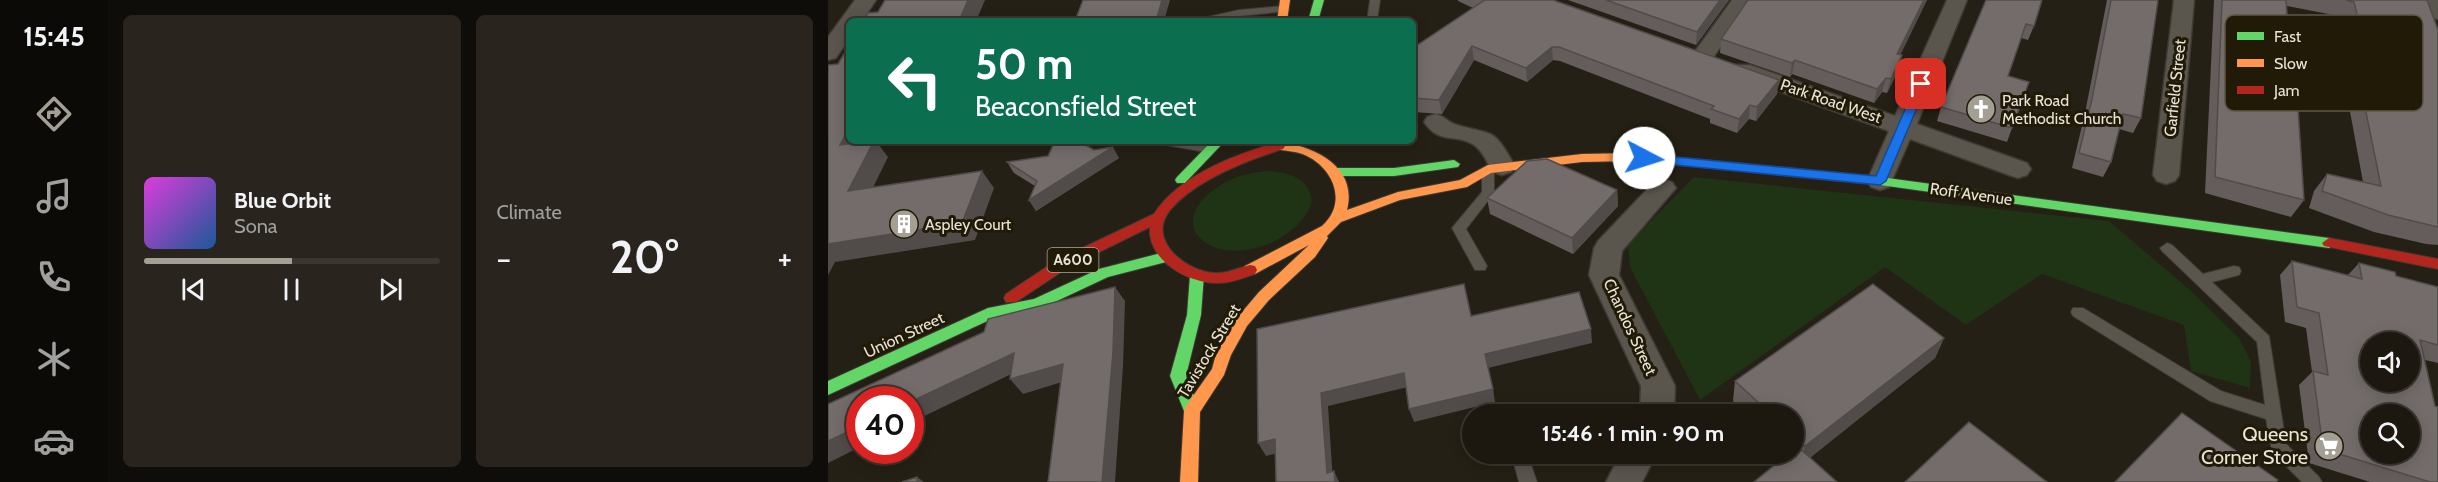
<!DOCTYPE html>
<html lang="en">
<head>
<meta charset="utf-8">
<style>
  body { margin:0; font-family:Cabin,sans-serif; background:#29251e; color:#f1f3f6; height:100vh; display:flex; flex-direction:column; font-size:22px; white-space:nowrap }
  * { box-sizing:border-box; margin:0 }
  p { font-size:20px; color:#a0a09f }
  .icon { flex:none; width:33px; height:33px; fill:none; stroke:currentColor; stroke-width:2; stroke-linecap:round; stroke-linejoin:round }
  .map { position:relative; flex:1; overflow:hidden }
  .side { display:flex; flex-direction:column; gap:15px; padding:15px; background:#0f0d09; width:720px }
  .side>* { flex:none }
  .banner { position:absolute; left:18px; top:18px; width:570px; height:126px; border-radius:9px; box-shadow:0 3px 15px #0003,0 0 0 2px #3a3730; background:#0b6e4f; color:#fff; overflow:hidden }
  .buttons { position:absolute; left:1532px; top:332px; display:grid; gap:12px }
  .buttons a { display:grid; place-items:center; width:60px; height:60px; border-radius:50%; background:#1c1810; box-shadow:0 3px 15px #0003,0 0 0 2px #3a3730; font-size:30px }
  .speed { position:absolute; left:18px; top:386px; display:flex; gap:12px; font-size:30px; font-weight:700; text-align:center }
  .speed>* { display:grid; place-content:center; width:78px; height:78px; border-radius:50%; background:#1c1810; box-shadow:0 3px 15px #0003,0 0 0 2px #3a3730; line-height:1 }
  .speed .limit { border:9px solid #d22; background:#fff; color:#111 }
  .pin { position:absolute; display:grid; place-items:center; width:51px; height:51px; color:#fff; margin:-26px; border-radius:12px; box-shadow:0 3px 9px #0006 }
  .me { position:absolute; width:66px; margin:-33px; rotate:95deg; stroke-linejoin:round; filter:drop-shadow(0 0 4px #0008) }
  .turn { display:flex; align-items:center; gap:21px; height:126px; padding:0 30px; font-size:27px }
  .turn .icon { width:78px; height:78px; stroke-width:2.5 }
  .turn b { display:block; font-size:42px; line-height:51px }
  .big { font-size:45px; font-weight:700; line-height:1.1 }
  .side .card { flex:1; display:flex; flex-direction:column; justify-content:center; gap:9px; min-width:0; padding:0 21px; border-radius:9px; background:#29251e }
  .song { display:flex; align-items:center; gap:18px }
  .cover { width:72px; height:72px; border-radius:9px; background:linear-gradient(135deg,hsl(300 70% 55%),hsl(210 70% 35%)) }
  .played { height:6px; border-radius:3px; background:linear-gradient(90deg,#a49f94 50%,#3a3730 50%) }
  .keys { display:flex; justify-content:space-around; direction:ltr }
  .heat { display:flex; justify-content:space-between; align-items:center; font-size:33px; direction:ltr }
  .side .tiles { flex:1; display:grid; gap:15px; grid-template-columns:repeat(2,1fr) }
  .trip { position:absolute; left:634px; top:404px; width:342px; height:60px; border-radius:30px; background:#1c1810; box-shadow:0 3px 15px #0003,0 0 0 2px #3a3730; font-weight:700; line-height:60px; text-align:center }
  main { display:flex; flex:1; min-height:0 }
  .menu { display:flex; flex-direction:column; width:108px; justify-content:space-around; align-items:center; background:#0b0a06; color:#a0a09f }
  .menu .icon { width:42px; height:42px }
  .menu .current { color:#a49f94 }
  .menu b { font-size:27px; color:#f1f3f6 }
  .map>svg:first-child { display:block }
  .green { fill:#1f3315 }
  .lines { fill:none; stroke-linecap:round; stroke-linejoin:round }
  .lane-casing { stroke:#3e3932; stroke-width:2 }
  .street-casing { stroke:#3e3932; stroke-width:3 }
  .fast-casing { stroke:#3e3932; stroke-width:2 }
  .slow-casing { stroke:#3e3932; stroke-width:2 }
  .jam-casing { stroke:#3e3932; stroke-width:2 }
  .lane { fill:#5a564e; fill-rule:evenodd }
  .street { fill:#5a564e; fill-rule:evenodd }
  .fast { fill:#63d668; fill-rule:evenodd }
  .slow { fill:#ff974d; fill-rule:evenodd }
  .jam { fill:#b3261e; fill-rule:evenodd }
  .wall { fill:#645d5b }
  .shaded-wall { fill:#514c4a }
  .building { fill:#746c6a; stroke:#514c4a; stroke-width:1.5; fill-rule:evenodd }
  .route { fill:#1a73e8; stroke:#114b97; stroke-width:1.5 }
  .labels { text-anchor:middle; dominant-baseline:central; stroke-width:6; stroke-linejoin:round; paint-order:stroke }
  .shield { fill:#211a06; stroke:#ada799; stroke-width:1.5 }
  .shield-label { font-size:15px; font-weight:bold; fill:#e9e4d8 }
  .street-label { font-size:16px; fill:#e9e4d8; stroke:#211a06 }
  .poi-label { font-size:16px; fill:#e9e4d8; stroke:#211a06; text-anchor:start }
  .near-poi-label { font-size:20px; fill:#e9e4d8; stroke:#211a06; text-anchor:end }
  .key { fill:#211a06; stroke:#5d5745; stroke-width:1.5 }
  .key-label { font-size:16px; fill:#e9e4d8 }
</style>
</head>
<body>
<main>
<nav class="menu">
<b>15:45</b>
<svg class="icon current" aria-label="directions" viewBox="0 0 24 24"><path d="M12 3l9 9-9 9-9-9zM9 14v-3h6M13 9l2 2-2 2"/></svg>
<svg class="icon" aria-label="music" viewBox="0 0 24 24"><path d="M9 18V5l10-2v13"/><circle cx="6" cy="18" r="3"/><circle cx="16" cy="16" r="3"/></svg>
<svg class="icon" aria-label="phone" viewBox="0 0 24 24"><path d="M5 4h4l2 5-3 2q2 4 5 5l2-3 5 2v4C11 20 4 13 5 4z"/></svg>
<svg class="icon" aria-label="climate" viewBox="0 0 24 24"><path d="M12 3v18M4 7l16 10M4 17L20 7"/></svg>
<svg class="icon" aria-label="car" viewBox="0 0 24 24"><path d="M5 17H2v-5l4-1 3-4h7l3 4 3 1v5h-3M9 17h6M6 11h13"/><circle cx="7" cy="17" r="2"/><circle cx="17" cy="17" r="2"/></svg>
</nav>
<section class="side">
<div class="tiles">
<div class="card">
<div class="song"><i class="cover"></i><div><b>Blue Orbit</b><p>Sona</p></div></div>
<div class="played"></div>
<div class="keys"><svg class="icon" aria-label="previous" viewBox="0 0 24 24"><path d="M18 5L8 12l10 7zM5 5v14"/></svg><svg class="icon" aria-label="pause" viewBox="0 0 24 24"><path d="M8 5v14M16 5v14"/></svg><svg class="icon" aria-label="next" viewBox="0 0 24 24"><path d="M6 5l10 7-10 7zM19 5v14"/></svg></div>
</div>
<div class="card"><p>Climate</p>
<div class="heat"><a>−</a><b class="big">20°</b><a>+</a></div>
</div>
</div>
</section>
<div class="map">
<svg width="1610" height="482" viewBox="0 0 1610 482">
  <rect width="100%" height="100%" fill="#252015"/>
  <!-- green -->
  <g class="green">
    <path d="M442,171C462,173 481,178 484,201C475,239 404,268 373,239C350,217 381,189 402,180C414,174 428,172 442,171Z"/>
    <path d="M866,177L1281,221L1361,289L1411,338L1423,362L1422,388L1363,371L1356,325L1214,274L1138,325L1057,267L872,400L802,267L800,244Z"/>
  </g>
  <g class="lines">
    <!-- lane casing -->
    <g class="lane-casing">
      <g id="lane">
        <path d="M542,0H552L549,21H539Z"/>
        <path d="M456,6L461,9L460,11L411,16L388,21H369L370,19L411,10Z"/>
        <path d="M332,141H360L387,146L389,149L383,153L338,145Z"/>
        <path d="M660,165L666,169V193L638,229L659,266L657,270H647L624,228L654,192V169Z"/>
        <path d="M1339,243L1344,245L1375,274L1406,266L1411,267L1413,271L1411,275L1384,282L1441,336L1458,444L1491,477L1494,482H1474L1444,452L1438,419L1382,401L1245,316L1243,312L1245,308H1255L1393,391L1437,405L1429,342L1334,251L1332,248Z"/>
        <path d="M683,453H699L709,482H691Z"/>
      </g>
    </g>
    <!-- street casing -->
    <g class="street-casing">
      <g id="street">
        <path d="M27,0H48L34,21H21V39L8,58L0,60V37Z"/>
        <path d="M904,0H925L882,62H866L863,57Z"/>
        <path d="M1119,0H1139L1089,124L1199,163L1203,169L1199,175L1190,178L1181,175L1082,139L1061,187L1052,190L1043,187L1039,181L1061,131L906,75L902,70L906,65H922L1067,116Z"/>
        <path d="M1346,0H1366L1351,175L1347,181L1338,184L1329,181L1325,175Z"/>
        <path d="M1595,0H1610V19L1602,18Z"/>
        <path d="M608,114C616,116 621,123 629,125C667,136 665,127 687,166L683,172L674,175L665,172C659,163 655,151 646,145C628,133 611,145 596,122L599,117Z"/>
        <path d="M835,179L844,182L848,188L794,251L791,275L847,386L846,414H812L813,386L761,275L766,248L770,241L826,182Z"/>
        <path d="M793,453H829L814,482H778Z"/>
      </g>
    </g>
    <!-- fast casing -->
    <g class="fast-casing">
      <g id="fast">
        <path d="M486,0H496L490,21H480Z"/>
        <path d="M384,141H397L357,183H349L347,180L349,177Z"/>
        <path d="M804,153L1052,177L1501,238L1508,243L1501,248L1052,185L800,160L798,157Z"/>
        <path d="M626,160L632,164L630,167L566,176H509L503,172L509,168H566Z"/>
        <path d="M337,252L342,253L344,257L342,261L280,277L214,308L168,317L0,395V381L160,308L206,299L271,269Z"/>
        <path d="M369,270L374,271L376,275L373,315L358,376L372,411L370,416L364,418L358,416L342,376L359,315L362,275L364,271Z"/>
      </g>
    </g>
    <!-- slow casing -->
    <g class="slow-casing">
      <g id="slow">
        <path d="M452,0H462L459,21H449Z"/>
        <path d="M451,142C487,146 530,167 519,210L570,192L632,180L660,165L754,154L804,153L810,157L804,161L754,162L663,173L639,187L572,200L513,222L499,236L500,238L487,257L441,300L419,326L403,355L396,375L372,412L370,482H352L356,411L358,406L384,369L388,354L409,318L431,292L481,245L427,274H417L415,270L417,266L494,226C519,204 507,170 479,156C469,151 457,151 447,149L445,146Z"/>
      </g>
    </g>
    <!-- jam casing -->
    <g class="jam-casing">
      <g id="jam">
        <path d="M451,142L457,146L455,149C420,160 368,180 343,209C317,239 357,271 386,273C399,274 410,268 422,265L427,266L429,270L427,274C415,278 403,283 391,283C360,284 319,260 322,227L239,268L188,302H178L176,298L178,294L229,260L326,214C351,175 408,154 451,142Z"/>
        <path d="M1501,238L1610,259V269L1496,246L1494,243Z"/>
      </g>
    </g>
    <!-- lane -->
    <use href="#lane" class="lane"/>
    <!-- street -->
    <use href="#street" class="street"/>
    <!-- fast -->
    <use href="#fast" class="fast"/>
    <!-- slow -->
    <use href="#slow" class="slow"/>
    <!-- jam -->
    <use href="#jam" class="jam"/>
  </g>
  <!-- wall -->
  <g class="wall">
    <path d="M630,0H725L949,94L928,121L921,119L909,133L882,123V119L732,61L725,60L699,82L646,60L614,114L585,112V48L645,8L630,1Z"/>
    <path d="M740,0H901L868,45Z"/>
    <path d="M920,0H1099L1072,55H1074L1071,69L1059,93L1054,92L1046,103L964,74L962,77L892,53L893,39Z"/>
    <path d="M1158,0L1206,26L1200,40L1193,38L1180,76L1184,128L1179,142L1109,121L1113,107Z"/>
    <path d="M1279,0H1330L1313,118L1305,133L1291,129L1283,162L1275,177L1244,168L1257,113Z"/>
    <path d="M1386,0H1599L1610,30V245L1598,244L1546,232L1481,208L1486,191L1499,174L1535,182L1516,79L1526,65L1516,17L1459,6L1461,50L1471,79L1468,83L1476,200L1463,217L1377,193Z"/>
    <path d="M266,150L291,158L208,211L201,200L207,186L186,173L179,162Z"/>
    <path d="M789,190L790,206L745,254L662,214L659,198Z"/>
    <path d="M1464,261L1520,275L1531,263L1568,276L1610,287V363L1597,360L1610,482H1542L1481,463L1471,385L1484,372L1478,328L1457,322L1452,275Z"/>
    <path d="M1116,338L1107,358L982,457L960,454L959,453H966V414H918L905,401L907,381Z"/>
  </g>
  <!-- shaded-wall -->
  <g class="shaded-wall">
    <path d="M140,0H157L148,21H131Z"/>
    <path d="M334,0H342L336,21H328Z"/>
    <path d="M892,0H901L868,45L869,32Z"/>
    <path d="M1096,0H1099L1066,68L1069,54Z"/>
    <path d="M644,46L646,60L614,114L611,100Z"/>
    <path d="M724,47L725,60L699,82L698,68Z"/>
    <path d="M1074,55L1071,69L1059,93L1063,79Z"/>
    <path d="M967,60L964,74L962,77L964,63Z"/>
    <path d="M1058,78L1054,92L1046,103L1049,89Z"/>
    <path d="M951,80L949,94L928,121L929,107Z"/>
    <path d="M922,105L921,119L909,133L911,119Z"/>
    <path d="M21,128V141H37L12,145Z"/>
    <path d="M46,141H48L60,157L35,208L20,191Z"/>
    <path d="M285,147L291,158L208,211L201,200Z"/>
    <path d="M154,171L166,188L147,240L7,262L0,275V244Z"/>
    <path d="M789,190L790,206L745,254L744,238Z"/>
    <path d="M287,287L297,301L295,366L287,482H274Z"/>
    <path d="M763,329L764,343L660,368L657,354Z"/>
    <path d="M1116,338L1107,358L972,466L977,446Z"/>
    <path d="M186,353L198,367L82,423V402Z"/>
    <path d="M235,364L247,378L195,394L182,379Z"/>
    <path d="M576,373L580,387L500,406L505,482L499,473L493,393Z"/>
    <path d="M665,389L667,402L586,422L581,409Z"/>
    <path d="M32,426V447L0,463V441Z"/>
    <path d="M447,439L454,452L438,456L430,443Z"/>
    <path d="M506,471L511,482H507Z"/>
    <path d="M89,477L96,482H89Z"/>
  </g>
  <!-- building -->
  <g class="building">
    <path d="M57,0H140L131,21H35L40,13L50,12Z"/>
    <path d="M255,0H334L328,21H247Z"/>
    <path d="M657,0H725L951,80L929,107L922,105L911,119L883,109L886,106L731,47H724L698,68L644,46L611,100L585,98V48Z"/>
    <path d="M778,0H892L869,32Z"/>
    <path d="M920,0H1096L1069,54L1074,55L1063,79L1058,78L1049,89L967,60L964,63L893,39Z"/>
    <path d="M1158,0H1214L1206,26L1198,24L1180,76L1201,82L1184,128L1113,107Z"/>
    <path d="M1283,0H1330L1313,118L1295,114L1283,162L1251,153L1264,99Z"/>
    <path d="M1394,0H1458L1461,50L1470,52L1471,79L1468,78L1476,200L1387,177Z"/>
    <path d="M1518,0H1599L1610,30V227L1560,215L1494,191L1499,174L1553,186L1528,63L1542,66L1526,2Z"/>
    <path d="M21,45V128L12,145L40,141H46L20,191L154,171L134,223L0,244V65L10,64Z"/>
    <path d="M227,141H250L266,150L285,147L201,200L209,181L179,162L220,156Z"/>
    <path d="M719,159L789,190L744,238L659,198L699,161Z"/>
    <path d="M1464,261L1534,279L1531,263L1567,272L1568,276L1610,287V345L1592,340L1607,406L1610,407V482H1602L1495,449L1485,371L1500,375L1491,313L1469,307ZM1542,342H1581V381H1542ZM1542,414H1581V453H1542Z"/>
    <path d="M636,284L643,316L751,292L763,329L657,354L665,389L581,409L576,373L493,393L499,473L506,471L507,482H448L447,439L430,443L429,329Z"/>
    <path d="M1045,284L1116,338L977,446L966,436V414H943L907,381Z"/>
    <path d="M287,287L285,352L274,482H220L235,364L182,379L186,353L82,402V399H32V426L0,441V404L156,332L160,319Z"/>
    <path d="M1354,413L1450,480L1448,482H1287Z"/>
    <path d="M1141,422L1219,482H1077Z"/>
    <path d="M969,446L1009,482H926L961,453H966V449Z"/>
    <path d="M89,477V482H74Z"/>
  </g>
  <!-- route -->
  <path class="route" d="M1089,82L1099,84L1058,181L1052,185L816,162L810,158L816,154L1048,176Z"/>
  <!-- icons -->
  <defs>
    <g id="church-disc" transform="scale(1.5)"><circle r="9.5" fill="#a49f94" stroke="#211a06"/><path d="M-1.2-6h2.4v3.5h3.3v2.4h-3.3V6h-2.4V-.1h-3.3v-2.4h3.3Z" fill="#fff"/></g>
    <g id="building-disc" transform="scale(1.5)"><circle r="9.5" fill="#a49f94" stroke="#211a06"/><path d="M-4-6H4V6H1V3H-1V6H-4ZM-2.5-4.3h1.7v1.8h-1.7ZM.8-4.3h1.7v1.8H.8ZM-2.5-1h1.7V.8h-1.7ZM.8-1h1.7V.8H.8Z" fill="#fff"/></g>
    <g id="supermarket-disc" transform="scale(1.5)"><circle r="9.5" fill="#a49f94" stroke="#211a06"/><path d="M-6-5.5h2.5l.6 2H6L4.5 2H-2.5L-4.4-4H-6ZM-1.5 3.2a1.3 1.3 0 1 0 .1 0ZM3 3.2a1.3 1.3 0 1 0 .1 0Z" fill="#fff"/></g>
  </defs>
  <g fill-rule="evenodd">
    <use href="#church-disc" x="1153" y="109"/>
    <use href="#building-disc" x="76" y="224"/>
    <use href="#supermarket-disc" x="1501" y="446"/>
  </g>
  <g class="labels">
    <!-- shield labels -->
    <rect class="shield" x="219.5" y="248" width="51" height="24" rx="4.5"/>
    <g class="shield-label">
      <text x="245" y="260">A600</text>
    </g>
    <!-- street labels -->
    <g class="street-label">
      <text transform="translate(1347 88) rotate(-84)">Garfield Street</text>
      <text transform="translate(1003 101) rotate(19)">Park Road West</text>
      <text transform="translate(1143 194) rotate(8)">Roff Avenue</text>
      <text transform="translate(802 327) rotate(65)">Chandos Street</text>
      <text transform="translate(76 335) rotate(-25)">Union Street</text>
      <text transform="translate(381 351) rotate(-59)">Tavistock Street</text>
    </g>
    <!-- poi labels -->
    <g class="poi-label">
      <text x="1174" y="100">Park Road<tspan x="1174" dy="18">Methodist Church</tspan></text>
      <text x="97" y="224">Aspley Court</text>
    </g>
    <!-- near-poi labels -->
    <g class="near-poi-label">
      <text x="1480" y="434">Queens<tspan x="1480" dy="23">Corner Store</tspan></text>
    </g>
  </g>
  <!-- legend -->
  <rect x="1397" y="15" width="198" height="96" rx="9" class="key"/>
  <rect x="1409" y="32" width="27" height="8" fill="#63d668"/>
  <rect x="1409" y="59" width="27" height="8" fill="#ff974d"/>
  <rect x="1409" y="86" width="27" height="8" fill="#b3261e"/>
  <g class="key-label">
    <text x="1446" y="42">Fast</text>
    <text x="1446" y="69">Slow</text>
    <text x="1446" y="96">Jam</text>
  </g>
</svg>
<div class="buttons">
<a><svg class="icon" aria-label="sound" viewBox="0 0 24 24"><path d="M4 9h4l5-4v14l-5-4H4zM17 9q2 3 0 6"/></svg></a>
<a><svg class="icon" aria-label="search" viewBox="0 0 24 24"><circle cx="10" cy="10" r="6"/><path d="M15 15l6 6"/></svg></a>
</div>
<div class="speed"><div class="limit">40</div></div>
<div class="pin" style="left:1093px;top:84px;background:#d93025"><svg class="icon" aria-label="arrive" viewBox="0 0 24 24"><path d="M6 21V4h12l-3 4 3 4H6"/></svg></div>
<svg class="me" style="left:816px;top:158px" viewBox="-20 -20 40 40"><circle r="19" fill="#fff"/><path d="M0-13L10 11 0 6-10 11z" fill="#1a73e8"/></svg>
<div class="trip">15:46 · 1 min · 90 m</div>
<div class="banner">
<div class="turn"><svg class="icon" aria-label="left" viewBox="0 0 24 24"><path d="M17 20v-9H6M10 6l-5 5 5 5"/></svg><div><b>50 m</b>Beaconsfield Street</div></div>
</div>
</div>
</main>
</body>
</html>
